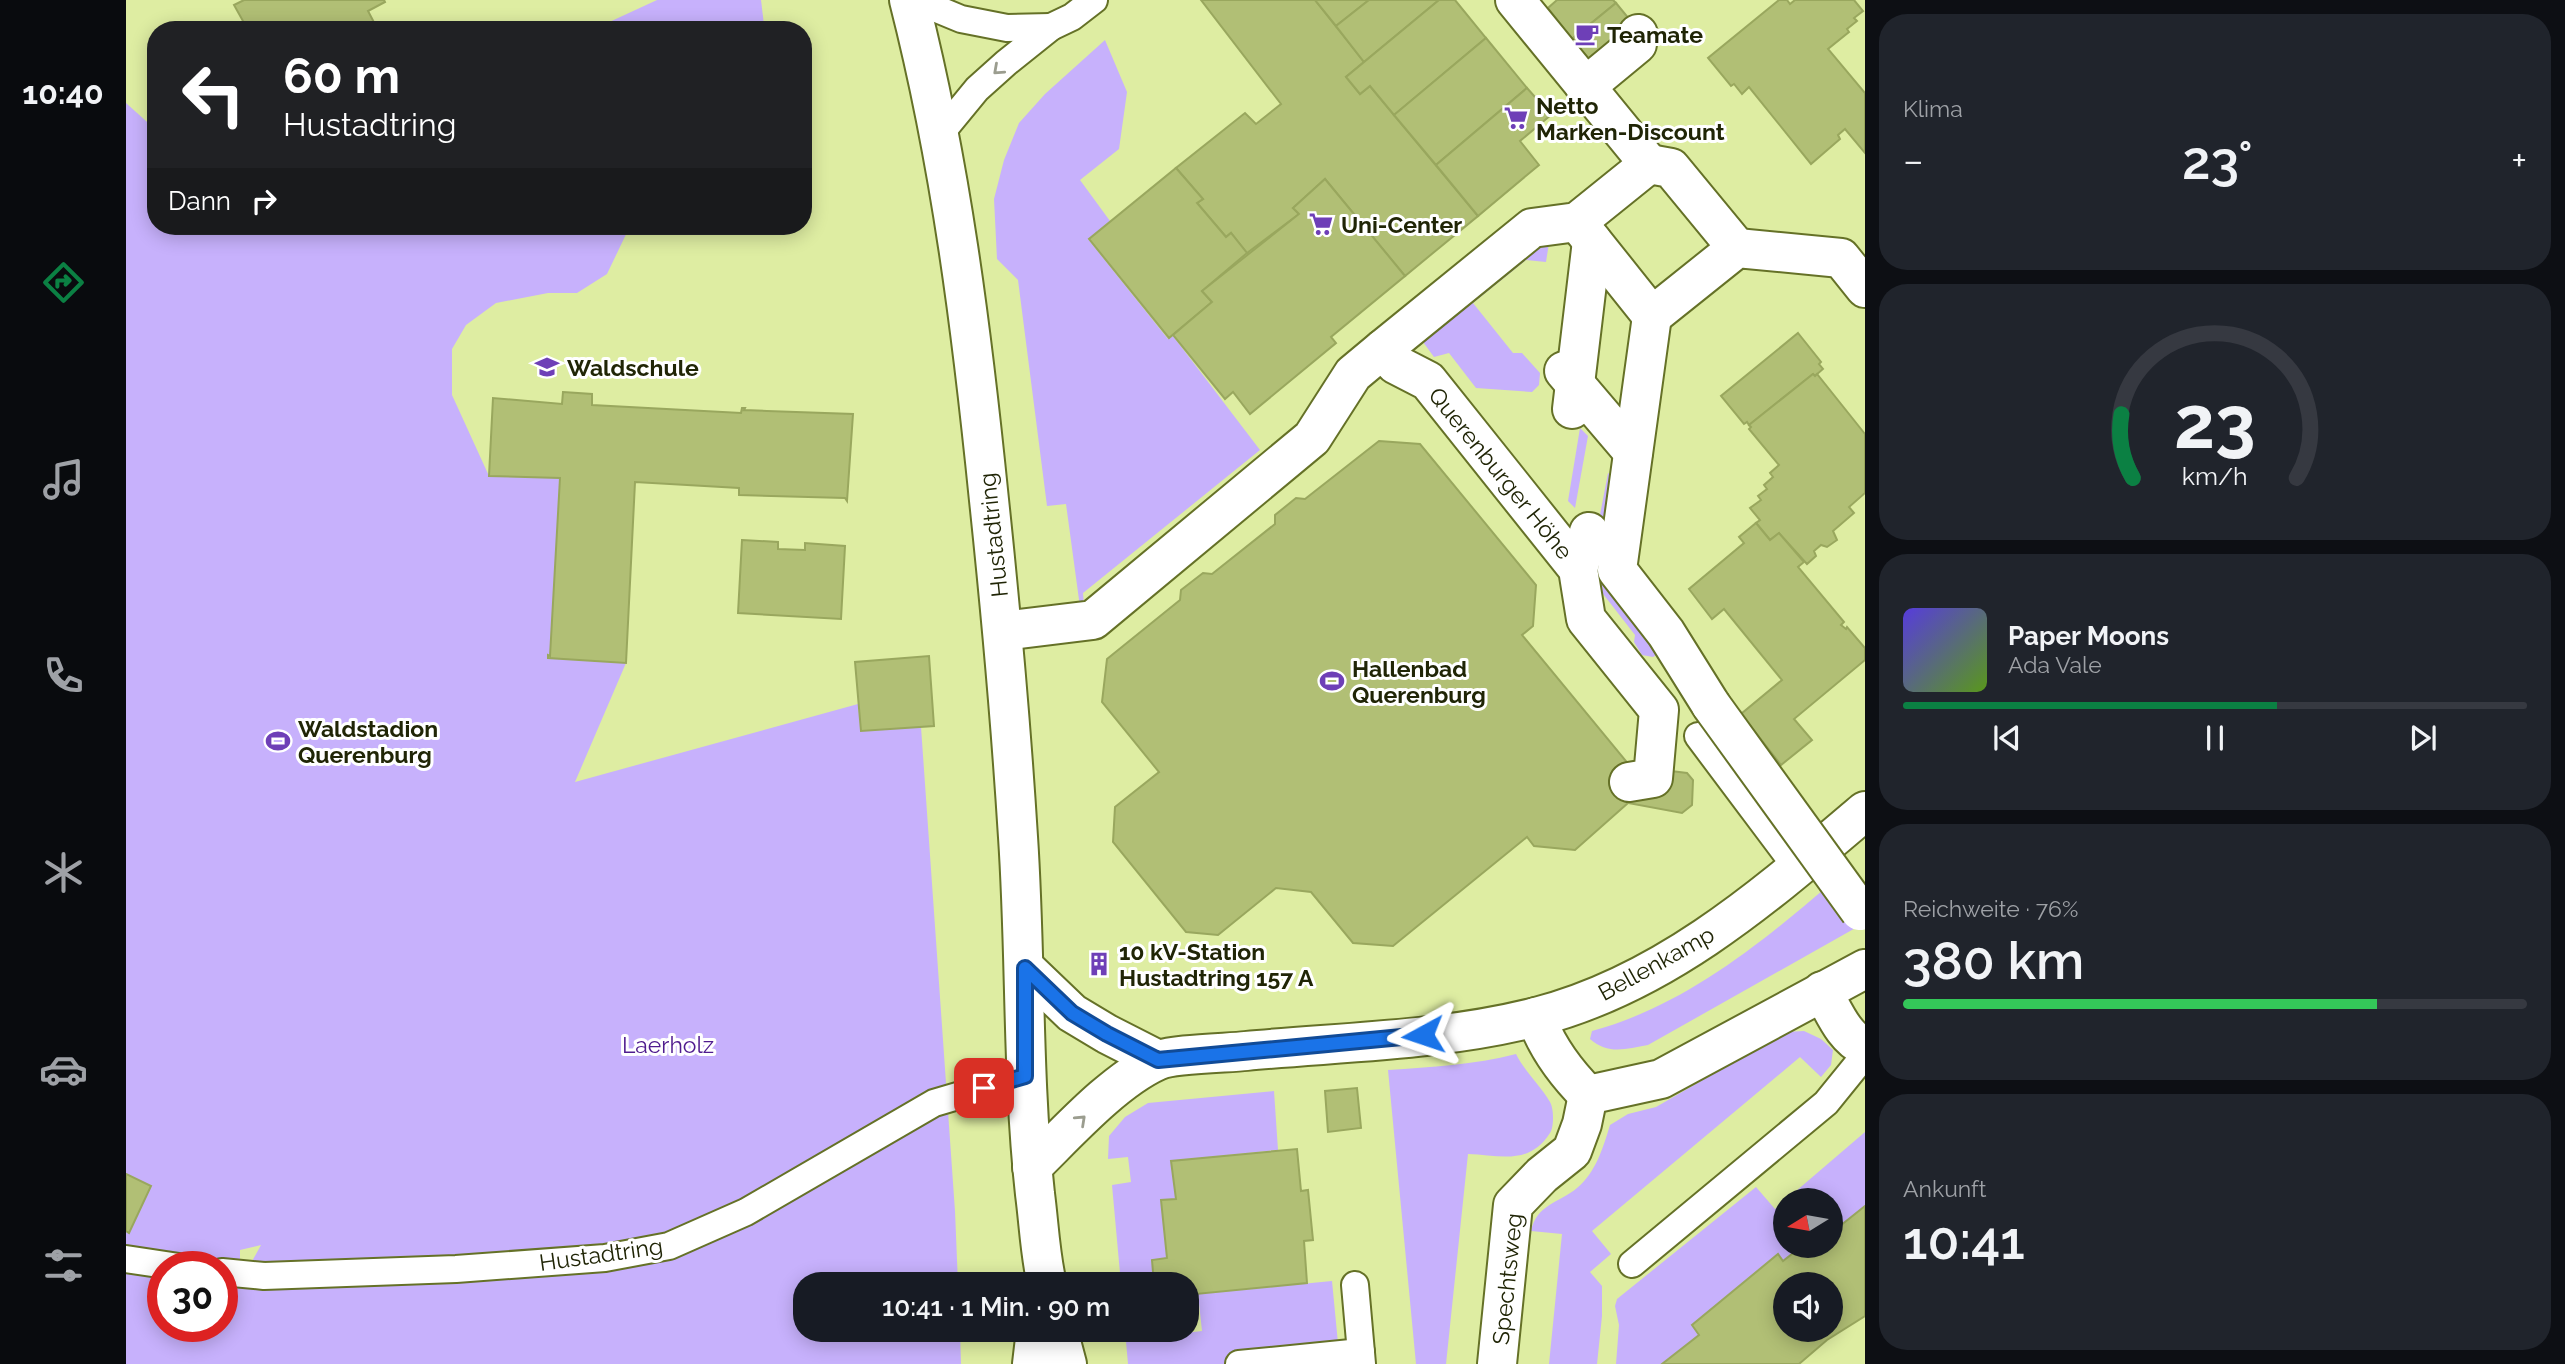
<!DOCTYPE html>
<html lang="de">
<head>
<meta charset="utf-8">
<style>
  body { margin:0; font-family:Raleway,sans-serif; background:#20242c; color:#f1f3f6; height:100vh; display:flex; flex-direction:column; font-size:26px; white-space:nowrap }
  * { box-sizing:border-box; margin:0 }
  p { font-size:23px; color:#9ea1a6 }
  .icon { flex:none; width:38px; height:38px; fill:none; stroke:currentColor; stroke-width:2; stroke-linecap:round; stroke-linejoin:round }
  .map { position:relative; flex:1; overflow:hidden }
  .side { display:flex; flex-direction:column; gap:14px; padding:14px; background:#0d0f14; width:700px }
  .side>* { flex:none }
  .top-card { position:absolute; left:21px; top:21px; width:665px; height:214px; border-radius:28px; box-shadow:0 4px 18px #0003; background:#202124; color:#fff; overflow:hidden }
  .needle { width:46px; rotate:259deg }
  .buttons { position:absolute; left:1647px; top:1188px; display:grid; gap:14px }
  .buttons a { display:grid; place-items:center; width:70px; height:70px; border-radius:50%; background:#171b24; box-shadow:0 4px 18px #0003; font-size:35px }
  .speed { position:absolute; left:21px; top:1251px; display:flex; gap:14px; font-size:35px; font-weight:700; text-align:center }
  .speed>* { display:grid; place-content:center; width:91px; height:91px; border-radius:50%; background:#171b24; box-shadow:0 4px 18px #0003; line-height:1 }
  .speed .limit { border:10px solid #d22; background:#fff; color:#111 }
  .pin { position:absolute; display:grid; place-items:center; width:60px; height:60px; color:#fff; margin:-30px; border-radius:14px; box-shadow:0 4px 10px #0006 }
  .me { position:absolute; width:77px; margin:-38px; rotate:265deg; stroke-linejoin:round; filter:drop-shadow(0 0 5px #0008) }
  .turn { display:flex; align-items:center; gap:24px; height:147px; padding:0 21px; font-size:32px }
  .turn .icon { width:91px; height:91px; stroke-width:2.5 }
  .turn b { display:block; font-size:49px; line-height:60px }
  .then { display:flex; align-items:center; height:66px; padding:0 21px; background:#0003; gap:14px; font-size:26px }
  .big { font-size:52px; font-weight:600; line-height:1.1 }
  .side .widget { flex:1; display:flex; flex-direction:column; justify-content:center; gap:10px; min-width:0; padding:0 24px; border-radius:28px; background:#20242c }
  .side .dial { align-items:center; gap:0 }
  .dial svg { height:182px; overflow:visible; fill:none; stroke:#363941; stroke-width:7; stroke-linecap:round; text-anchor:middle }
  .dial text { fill:#f1f3f6; stroke:none }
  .song { display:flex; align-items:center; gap:21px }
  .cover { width:84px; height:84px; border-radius:10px; background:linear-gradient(135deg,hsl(250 70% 55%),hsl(90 70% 35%)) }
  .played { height:7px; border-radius:4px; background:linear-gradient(90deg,#0b8043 60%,#363941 60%) }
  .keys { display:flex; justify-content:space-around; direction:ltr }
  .heat { display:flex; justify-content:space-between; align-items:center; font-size:38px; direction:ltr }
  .charge { height:10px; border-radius:5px; background:linear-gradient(90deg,#34c759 76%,#363941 0) }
  .trip { position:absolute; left:667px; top:1272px; width:406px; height:70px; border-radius:28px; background:#171b24; box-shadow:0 4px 18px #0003; font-weight:600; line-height:70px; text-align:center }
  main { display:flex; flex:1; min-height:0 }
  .tab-bar { display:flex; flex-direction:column; width:126px; justify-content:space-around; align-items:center; background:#090b0e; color:#9ea1a6 }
  .tab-bar .icon { width:49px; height:49px }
  .tab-bar .selected { color:#0b8043 }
  .tab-bar b { font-size:32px; color:#f1f3f6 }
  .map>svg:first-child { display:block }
  .green { fill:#c7b1fc }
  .building { fill:#b1bf75; stroke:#99a75e; stroke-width:2; fill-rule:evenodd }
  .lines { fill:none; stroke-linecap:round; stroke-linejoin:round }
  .service-casing { stroke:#657127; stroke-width:30 }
  .pedestrian-casing { stroke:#657127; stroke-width:42 }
  .minor-casing { stroke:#657127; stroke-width:42 }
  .tertiary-casing { stroke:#657127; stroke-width:42 }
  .service { stroke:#fff; stroke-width:26 }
  .pedestrian { stroke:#fff; stroke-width:38 }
  .minor { stroke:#fff; stroke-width:38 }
  .tertiary { stroke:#fff; stroke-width:38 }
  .pedestrian-bridge-casing { stroke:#657127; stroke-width:42; stroke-linecap:butt }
  .pedestrian-bridge { stroke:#fff; stroke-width:38 }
  .oneway { stroke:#9b9d8f }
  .route-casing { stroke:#114b97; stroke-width:18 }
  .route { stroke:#1a73e8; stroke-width:12 }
  .labels { text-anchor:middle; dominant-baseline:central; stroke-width:6; stroke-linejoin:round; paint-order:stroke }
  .poi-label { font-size:23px; font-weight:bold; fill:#202506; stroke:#fff; text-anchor:start }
  .street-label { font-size:23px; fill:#202506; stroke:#fff }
  .park-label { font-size:23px; fill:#4f1b8e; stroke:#fff }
</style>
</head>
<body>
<main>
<nav class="tab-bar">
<b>10:40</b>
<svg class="icon selected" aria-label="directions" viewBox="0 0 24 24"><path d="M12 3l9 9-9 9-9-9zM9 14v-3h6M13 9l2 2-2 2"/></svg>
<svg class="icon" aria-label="music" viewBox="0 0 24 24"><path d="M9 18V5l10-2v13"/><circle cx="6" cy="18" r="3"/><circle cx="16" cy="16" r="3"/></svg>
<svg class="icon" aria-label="phone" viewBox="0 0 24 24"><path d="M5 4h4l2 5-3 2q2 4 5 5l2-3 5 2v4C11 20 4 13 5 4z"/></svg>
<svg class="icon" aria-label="climate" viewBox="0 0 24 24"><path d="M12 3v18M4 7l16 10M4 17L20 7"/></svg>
<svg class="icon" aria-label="car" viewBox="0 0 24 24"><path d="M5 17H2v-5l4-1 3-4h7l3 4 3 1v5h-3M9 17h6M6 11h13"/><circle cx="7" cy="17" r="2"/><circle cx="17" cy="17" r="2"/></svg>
<svg class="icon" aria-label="filters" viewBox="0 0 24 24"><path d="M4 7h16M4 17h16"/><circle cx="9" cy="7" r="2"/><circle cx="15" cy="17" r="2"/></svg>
</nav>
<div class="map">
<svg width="1739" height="1364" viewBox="0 0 1739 1364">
  <rect width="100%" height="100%" fill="#deeda2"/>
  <!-- green -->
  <g class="green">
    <path d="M531,0H635L638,25L634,30H466Z"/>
    <path d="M979,40L1001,92L993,149L954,180L984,221L962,239L1042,339L1047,336L1134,450L957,593L958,605L954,607L940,504L921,506L892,280L871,259L868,199L878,160L893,123L919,94Z"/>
    <path d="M0,103L30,130V226H504L481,274L451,293H422L370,303L340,325L326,349V395L363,476L434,478L424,656L422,658L500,663L449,782L732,704L735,731L795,727L829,1211L832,1284H679V1330H834L835,1364H0V1269L37,1276V1326H96V1281L114,1283L135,1245L114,1250V1262H96L0,1247Z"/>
    <path d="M1411,241L1423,243L1420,262L1400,260L1347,303L1387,353H1396L1414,373L1413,385L1406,392L1350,388L1323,353L1308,357L1297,342V332Z"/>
    <path d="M1454,428L1462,436L1449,508L1442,501Z"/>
    <path d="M1482,473L1494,483L1483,575L1533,653L1527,657L1516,655L1508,642L1509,635L1467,581L1465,562Z"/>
    <path d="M1704,884L1733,926L1522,1045C1500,1049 1482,1055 1464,1039L1466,1031C1558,1006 1633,945 1704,884Z"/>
    <path d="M1678,1031L1695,1039L1707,1050L1705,1065L1695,1077L1674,1057L1466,1231L1485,1254L1464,1272L1476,1286V1316L1471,1364H1423L1436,1234L1405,1231C1411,1204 1433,1203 1451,1188C1470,1172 1477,1148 1484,1125L1502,1114L1530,1107L1660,1032Z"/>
    <path d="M1390,1054C1399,1072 1414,1085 1424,1102C1428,1109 1428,1127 1424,1133C1403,1166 1374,1155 1342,1154L1320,1364H1290L1262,1070C1305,1067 1348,1065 1390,1054Z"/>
    <path d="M1148,1091L1152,1150L1045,1161L1050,1199L1036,1200L1041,1258L1026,1260L1028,1284H995L986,1185L1005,1182L1002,1157L982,1159L983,1136L999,1117L1022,1103Z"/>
    <path d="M1739,1132V1206L1705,1234L1704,1200H1659V1246H1676L1657,1261L1651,1254L1566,1325L1573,1335L1536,1364H1490L1493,1325L1489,1306L1491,1299L1630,1187L1649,1209Z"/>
    <path d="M1206,1281L1214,1364H1002L999,1330H1033L1034,1336L1076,1331L1072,1294Z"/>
  </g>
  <!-- building -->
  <g class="building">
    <path d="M118,0H258L259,2L242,11L252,30H122L108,5Z"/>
    <path d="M1075,0H1189L1238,62L1220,77L1234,94L1244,86L1352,216L1279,276L1199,179L1167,208L1173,214L1121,253L1105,233L1100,237L1071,203L1077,199L1050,168L1119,113L1130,124L1155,104Z"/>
    <path d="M1189,0H1243L1210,26Z"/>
    <path d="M1243,0H1313L1238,62L1210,26Z"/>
    <path d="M1313,0H1329L1360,38L1268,115L1244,86L1234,94L1220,77Z"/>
    <path d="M1431,0H1487L1490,3L1446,39L1422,8Z"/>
    <path d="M1653,0H1661L1664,4L1669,0H1728L1737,11L1728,18L1731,21L1721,29L1723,32L1702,49L1739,93V153L1719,129L1712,135L1714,139L1685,164L1623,87L1616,94L1608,84L1605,86L1582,58Z"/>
    <path d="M1490,3L1504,20L1470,68L1446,39Z"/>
    <path d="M1360,38L1401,88L1310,165L1268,115Z"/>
    <path d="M1401,88L1425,115L1394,141L1413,165L1352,216L1310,165Z"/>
    <path d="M1050,168L1077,199L1071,203L1100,237L1105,233L1121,253L1076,291L1086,302L1043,338L963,239Z"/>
    <path d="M1199,179L1279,276L1205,337L1210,343L1124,414L1107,392L1099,399L1047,335L1086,302L1076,291L1173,214L1167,208Z"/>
    <path d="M1672,333L1695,362L1693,364L1697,369L1689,376L1687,374L1623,425L1621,422L1618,424L1595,396Z"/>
    <path d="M1687,374L1689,376L1691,374L1739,434V493L1723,507L1728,513L1707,531L1711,540L1701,547L1695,545L1688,551L1690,556L1681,564L1653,533L1644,540L1630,523L1634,520L1624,508L1635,500L1632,496L1641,489L1638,485L1647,477L1644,473L1653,465L1623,429L1625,427L1623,425Z"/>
    <path d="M437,392L466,394V405L615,413L616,408H619L618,410L641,411L727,414L721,501L719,498L613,495V488L509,482L500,663L422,658V655L424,656L434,478L363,476L367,398L436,404Z"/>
    <path d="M1253,441L1294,444L1410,585L1407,626L1396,635L1504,766L1502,803L1449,850L1408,846L1401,837L1267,946L1227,943L1185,892L1150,888L1092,935L1060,932L987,842L989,807L1033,772L976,702L981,659L1054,600L1055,590L1077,573L1086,574L1149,524V515L1170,498L1179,499Z"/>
    <path d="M1630,523L1644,540L1653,533L1678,562L1672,567L1718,622L1715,625L1720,629L1721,627L1739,648V660L1668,719L1686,740L1655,765L1615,714L1656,680L1598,609L1586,619L1563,589L1618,543L1613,537Z"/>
    <path d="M616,540L652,542V549L679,550V543L719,546L715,619L612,613Z"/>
    <path d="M803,656L808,726L735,731L729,662Z"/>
    <path d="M1504,766L1561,773L1567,780L1566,805L1556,813L1502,803Z"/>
    <path d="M975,954L979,972L971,973L967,956Z"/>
    <path d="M1231,1088L1235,1128L1202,1132L1199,1091Z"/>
    <path d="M1171,1149L1175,1191L1182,1190L1187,1240L1178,1241L1181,1283L1060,1295V1284H1028L1026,1260L1041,1258L1035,1200L1050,1199L1045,1161Z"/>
    <path d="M0,1174L25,1186L3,1233L0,1231Z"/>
    <path d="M1739,1206V1316L1701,1340L1673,1364H1536L1573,1335L1566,1325L1652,1254L1657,1261L1676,1246H1704V1234ZM1659,1284H1704V1330H1659Z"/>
  </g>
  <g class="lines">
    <!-- service casing -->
    <g class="service-casing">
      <g id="service">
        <path d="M789,0L835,19L881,28L925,27"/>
        <path d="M814,134L851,89L880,63L925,27L946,17L968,0"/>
        <path d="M1572,736L1671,868"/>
        <path d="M0,1259L53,1267"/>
        <path d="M1506,1264L1700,1103L1739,1055"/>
        <path d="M96,1272L138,1276L330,1269L479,1258L543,1246L620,1212L808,1103L899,1076"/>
        <path d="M1229,1285L1236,1364"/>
        <path d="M1113,1364L1235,1352"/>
      </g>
    </g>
    <!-- pedestrian casing -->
    <g class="pedestrian-casing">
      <g id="pedestrian">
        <path d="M1459,87L1511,44L1512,34"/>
        <path d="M1523,164L1545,168L1611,248"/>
        <path d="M1451,222L1526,316L1491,570L1540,633L1585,705"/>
        <path d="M1526,316L1611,248L1715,258L1739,288"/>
        <path d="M1257,349L1269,364L1302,381L1452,569L1460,619L1533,710L1527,778L1503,782"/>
        <path d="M1438,371L1507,452"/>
        <path d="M1446,409L1466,241"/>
        <path d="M1452,569L1463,532"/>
        <path d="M877,631L967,620L1186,438L1227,374L1257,349L1406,228L1451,222L1523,164L1389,0"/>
      </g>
    </g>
    <!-- minor casing -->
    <g class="minor-casing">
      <g id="minor">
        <path d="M899,968L946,1013L981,1034L1032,1060"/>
        <path d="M1696,991C1708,1011 1717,1037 1739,1047"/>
        <path d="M1410,1017C1421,1048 1439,1072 1462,1095"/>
        <path d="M906,1167C940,1134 987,1081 1031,1061C1044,1054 1102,1053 1120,1051C1216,1042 1316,1041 1410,1017C1539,984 1640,895 1739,811"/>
        <path d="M1371,1364L1387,1205L1416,1175L1446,1151L1456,1124L1462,1095L1535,1079L1739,969"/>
      </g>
    </g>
    <!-- tertiary casing -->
    <g class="tertiary-casing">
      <g id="tertiary">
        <path d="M783,0C825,164 846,332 863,500C875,613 885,725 892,837C900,956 896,1076 909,1194C913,1224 914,1255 921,1284"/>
        <path d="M932,1330L941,1364"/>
        <path d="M906,1364L910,1330"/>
      </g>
    </g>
    <!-- service -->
    <use href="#service" class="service"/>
    <!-- pedestrian -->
    <use href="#pedestrian" class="pedestrian"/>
    <!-- minor -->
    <use href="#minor" class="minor"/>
    <!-- tertiary -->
    <use href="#tertiary" class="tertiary"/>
    <!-- pedestrian-bridge casing -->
    <g class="pedestrian-bridge-casing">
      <path id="pedestrian-bridge" d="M1585,705L1734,911"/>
    </g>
    <!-- pedestrian-bridge -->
    <use href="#pedestrian-bridge" class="pedestrian-bridge"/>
  </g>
  <!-- one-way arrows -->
  <defs><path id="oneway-chevron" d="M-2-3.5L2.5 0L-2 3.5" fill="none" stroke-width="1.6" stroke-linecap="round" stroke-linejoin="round" transform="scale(1.75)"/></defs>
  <g class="oneway">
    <use href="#oneway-chevron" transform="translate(872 70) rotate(138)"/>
    <use href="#oneway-chevron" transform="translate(955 1120) rotate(-43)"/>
  </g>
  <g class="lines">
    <!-- route casing -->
    <g class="route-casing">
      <path id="route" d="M858,1088L899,1076V968L946,1013L981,1034L1032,1060L1297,1035"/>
    </g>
    <!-- route -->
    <use href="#route" class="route"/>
  </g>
  <!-- icons -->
  <defs>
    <g id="cafe-bare" transform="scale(1.89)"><path d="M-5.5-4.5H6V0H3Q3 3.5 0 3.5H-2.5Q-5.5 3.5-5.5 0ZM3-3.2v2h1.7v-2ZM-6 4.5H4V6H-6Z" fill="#6e3fb7" stroke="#fff" stroke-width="2.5" paint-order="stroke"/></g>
    <g id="supermarket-bare" transform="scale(1.89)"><path d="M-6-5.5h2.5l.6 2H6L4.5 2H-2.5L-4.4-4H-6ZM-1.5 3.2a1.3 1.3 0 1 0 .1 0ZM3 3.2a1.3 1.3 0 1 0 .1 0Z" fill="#6e3fb7" stroke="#fff" stroke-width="2.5" paint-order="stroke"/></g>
    <g id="school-bare" transform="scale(1.89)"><path d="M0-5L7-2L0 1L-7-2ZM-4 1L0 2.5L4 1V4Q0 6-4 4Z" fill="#6e3fb7" stroke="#fff" stroke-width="2.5" paint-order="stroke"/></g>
    <g id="stadium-bare" transform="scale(1.89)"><path d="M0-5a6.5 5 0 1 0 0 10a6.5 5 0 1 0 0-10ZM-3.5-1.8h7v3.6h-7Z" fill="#6e3fb7" stroke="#fff" stroke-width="2.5" paint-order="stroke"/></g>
    <g id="building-bare" transform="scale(1.89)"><path d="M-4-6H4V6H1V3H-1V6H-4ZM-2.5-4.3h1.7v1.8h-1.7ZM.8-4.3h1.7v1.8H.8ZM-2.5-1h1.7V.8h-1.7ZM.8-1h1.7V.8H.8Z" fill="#6e3fb7" stroke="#fff" stroke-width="2.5" paint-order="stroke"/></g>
  </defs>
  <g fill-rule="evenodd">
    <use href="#cafe-bare" x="1461" y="34"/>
    <use href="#supermarket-bare" x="1390" y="118"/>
    <use href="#supermarket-bare" x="1195" y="224"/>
    <use href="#school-bare" x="421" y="367"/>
    <use href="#stadium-bare" x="1206" y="681"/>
    <use href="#stadium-bare" x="152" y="741"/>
    <use href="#building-bare" x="973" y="964"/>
  </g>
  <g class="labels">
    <!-- poi labels -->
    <g class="poi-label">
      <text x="1481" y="34">Teamate</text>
      <text x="1410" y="105">Netto<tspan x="1410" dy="26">Marken-Discount</tspan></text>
      <text x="1215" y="224">Uni-Center</text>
      <text x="441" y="367">Waldschule</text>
      <text x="1226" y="668">Hallenbad<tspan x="1226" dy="26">Querenburg</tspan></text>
      <text x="172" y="728">Waldstadion<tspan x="172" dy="26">Querenburg</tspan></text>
      <text x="993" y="951">10 kV-Station<tspan x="993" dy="26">Hustadtring 157 A</tspan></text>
    </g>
    <!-- street labels -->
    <g class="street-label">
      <text transform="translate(1375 473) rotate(51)">Querenburger Höhe</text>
      <text transform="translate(867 535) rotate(-96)">Hustadtring</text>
      <text transform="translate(1530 963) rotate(-29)">Bellenkamp</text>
      <text transform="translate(475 1254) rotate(-8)">Hustadtring</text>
      <text transform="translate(1381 1279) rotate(-84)">Spechtsweg</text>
    </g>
    <!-- park labels -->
    <g class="park-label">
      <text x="542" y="1044">Laerholz</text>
    </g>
  </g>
</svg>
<div class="buttons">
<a><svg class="needle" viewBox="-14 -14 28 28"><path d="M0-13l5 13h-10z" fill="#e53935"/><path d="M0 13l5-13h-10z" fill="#9ea1a6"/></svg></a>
<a><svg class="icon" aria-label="sound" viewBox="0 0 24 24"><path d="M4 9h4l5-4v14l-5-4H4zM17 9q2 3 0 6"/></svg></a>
</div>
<div class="speed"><div class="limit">30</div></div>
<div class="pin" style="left:858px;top:1088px;background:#d93025"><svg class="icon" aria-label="arrive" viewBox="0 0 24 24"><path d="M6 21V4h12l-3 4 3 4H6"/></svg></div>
<svg class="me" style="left:1297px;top:1035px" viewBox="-20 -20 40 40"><path d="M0-17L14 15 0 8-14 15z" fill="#1a73e8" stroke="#fff" stroke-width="4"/></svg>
<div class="trip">10:41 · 1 Min. · 90 m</div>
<div class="top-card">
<div class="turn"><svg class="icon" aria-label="left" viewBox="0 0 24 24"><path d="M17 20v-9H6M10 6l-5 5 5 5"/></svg><div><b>60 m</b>Hustadtring</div></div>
<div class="then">Dann<svg class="icon" aria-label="right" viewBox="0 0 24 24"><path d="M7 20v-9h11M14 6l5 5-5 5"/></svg></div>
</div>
</div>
<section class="side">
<div class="widget"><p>Klima</p>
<div class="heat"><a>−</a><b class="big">23°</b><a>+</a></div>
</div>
<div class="widget dial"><svg viewBox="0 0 100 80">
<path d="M14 69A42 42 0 1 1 86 69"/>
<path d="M14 69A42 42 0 0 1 9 41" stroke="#0b8043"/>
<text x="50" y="56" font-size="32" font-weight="700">23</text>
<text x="50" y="72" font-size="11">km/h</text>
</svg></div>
<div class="widget">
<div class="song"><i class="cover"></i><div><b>Paper Moons</b><p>Ada Vale</p></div></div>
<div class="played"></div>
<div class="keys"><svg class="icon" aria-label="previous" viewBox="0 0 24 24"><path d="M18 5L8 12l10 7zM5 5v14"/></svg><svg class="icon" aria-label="pause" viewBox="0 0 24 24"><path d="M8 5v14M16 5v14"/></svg><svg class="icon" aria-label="next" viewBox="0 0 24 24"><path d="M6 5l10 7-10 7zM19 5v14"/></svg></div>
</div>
<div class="widget"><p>Reichweite · 76%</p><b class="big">380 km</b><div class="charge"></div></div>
<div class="widget"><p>Ankunft</p><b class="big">10:41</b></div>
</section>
</main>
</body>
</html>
